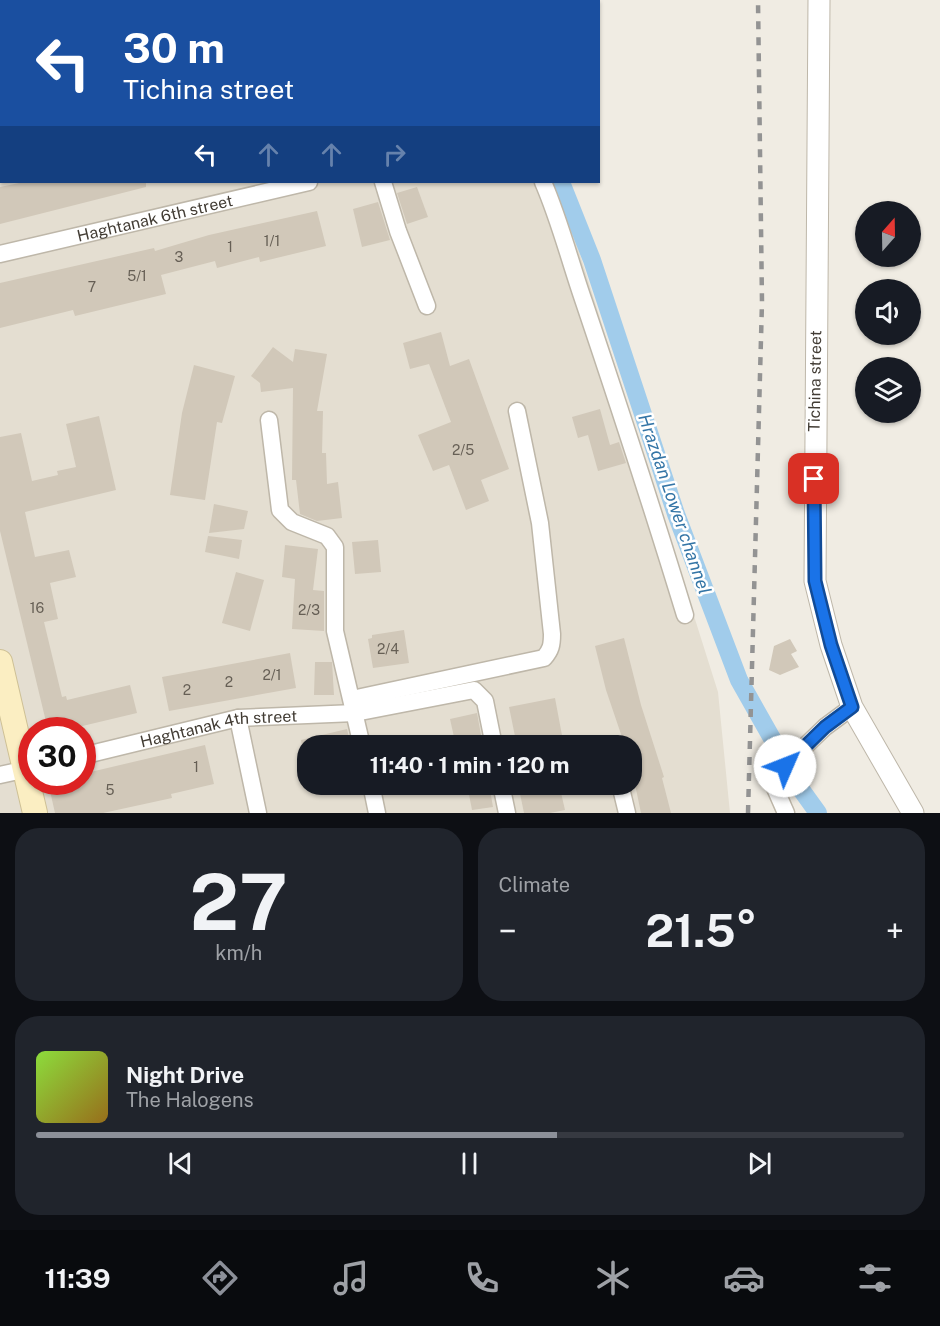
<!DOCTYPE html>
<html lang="en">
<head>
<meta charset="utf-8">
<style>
  body { margin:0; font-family:"Public Sans",sans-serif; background:#20242c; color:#f1f3f6; height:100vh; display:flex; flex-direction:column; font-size:22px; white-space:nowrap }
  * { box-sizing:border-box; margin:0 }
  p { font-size:20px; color:#9ea1a6 }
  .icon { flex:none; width:33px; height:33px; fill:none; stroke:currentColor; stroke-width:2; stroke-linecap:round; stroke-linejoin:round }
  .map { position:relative; height:813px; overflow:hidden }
  .details { display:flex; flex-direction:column; gap:15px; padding:15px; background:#0d0f14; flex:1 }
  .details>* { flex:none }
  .guide { position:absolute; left:0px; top:0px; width:600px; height:183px; box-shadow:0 2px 4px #0004; background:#1a4fa0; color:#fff; overflow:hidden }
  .needle { width:39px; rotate:20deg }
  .buttons { position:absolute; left:855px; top:201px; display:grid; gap:12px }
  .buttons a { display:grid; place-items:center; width:66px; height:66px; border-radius:50%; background:#171b24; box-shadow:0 2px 4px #0004; font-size:30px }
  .speed { position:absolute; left:18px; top:717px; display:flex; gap:12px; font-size:30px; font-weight:700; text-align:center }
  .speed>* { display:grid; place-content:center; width:78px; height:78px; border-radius:50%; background:#171b24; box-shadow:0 2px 4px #0004; line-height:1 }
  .speed .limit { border:9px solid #d22; background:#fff; color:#111 }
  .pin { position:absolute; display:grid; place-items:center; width:51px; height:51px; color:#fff; margin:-26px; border-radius:12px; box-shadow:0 3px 9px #0006 }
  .me { position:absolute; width:66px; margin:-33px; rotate:46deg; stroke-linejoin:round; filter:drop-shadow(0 0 4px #0008) }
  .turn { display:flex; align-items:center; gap:21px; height:126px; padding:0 24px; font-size:27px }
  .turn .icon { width:78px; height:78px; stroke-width:2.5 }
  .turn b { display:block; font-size:42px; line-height:51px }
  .lanes { display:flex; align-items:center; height:57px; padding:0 24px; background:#0003; justify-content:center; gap:30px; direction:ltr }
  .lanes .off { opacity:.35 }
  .big { font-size:45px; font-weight:700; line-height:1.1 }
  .details .card { flex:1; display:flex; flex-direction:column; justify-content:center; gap:9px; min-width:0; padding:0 21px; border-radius:24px; background:#20242c }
  .details .dial { align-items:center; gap:0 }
  .dial b { font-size:78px; line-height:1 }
  .song { display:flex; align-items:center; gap:18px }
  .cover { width:72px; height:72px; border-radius:9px; background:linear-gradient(135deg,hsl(90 70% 55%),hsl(40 70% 35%)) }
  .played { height:6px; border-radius:3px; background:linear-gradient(90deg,#8c9099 60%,#363941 60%) }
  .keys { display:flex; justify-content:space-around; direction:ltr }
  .heat { display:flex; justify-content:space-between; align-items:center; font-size:33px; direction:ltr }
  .details .tiles { flex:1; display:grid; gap:15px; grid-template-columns:1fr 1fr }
  .card:last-child { grid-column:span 2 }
  .trip { position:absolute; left:297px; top:735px; width:345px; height:60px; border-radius:24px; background:#171b24; box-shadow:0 2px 4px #0004; font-weight:700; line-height:60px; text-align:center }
  .menu { display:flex; height:96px; justify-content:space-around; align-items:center; background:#090b0e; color:#9ea1a6 }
  .menu .icon { width:42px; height:42px }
  .menu .active { color:#8c9099 }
  .menu b { font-size:27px; color:#f1f3f6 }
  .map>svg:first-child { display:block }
  .residential { fill:#e4ded1; fill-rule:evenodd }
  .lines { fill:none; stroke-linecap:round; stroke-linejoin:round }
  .canal { stroke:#a1cceb; stroke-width:18 }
  .building { fill:#d1c8b9 }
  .minor-casing { stroke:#beb7a9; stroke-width:19 }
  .tertiary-casing { stroke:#beb7a9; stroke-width:23 }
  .secondary-casing { stroke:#cec095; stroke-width:26 }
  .minor { stroke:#fff; stroke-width:16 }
  .tertiary { stroke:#fff; stroke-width:21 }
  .secondary { stroke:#fbeec2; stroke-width:24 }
  .rail { stroke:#939393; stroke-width:4.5; stroke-dasharray:8 8; stroke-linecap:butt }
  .route-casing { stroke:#114b97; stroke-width:15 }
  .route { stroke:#1a73e8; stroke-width:10 }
  .labels { text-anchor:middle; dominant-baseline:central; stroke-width:5; stroke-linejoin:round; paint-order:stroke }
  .number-label { font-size:14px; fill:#665f55 }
  .street-label { font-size:16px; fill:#423c34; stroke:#fff }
  .water-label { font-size:18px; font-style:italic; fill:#3475a6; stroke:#fff }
</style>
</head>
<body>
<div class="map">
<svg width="940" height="813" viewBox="0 0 940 813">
  <rect width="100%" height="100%" fill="#f0ece3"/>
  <!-- residential -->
  <path class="residential" d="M0,0H499L2,2V182H557L718,692L730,813H0ZM32,730H82V782H32ZM308,746H632V784H308Z"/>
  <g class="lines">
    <!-- canal -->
    <g class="canal">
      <path d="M519,2V0"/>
      <path d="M561,182L592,260L676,514L739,680L800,788L818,813"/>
    </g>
  </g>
  <!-- building -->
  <g class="building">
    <path d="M24,182H146V187L0,224V187Z"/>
    <path d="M417,187L428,217L407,224L397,193Z"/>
    <path d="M378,202L390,240L362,247L353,209Z"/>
    <path d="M317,211L326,246L260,262L259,257L217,268L215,261L161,275L166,294L75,316L73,310L0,328V283L154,248L155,251L209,235Z"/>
    <path d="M441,332L450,366L469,359L509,469L481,480L489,501L466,510L449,465L433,471L418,435L451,422L429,364L410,369L403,343Z"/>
    <path d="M273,347L293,362L295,349L327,354L317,411H323L322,453H326L327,484L338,482L342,518L317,521L300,514L296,480H292L293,388L261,392L260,383L251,376Z"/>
    <path d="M194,365L235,376L222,423L217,422L205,500L170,495L182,413Z"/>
    <path d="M600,409L610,445L619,442L626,463L598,471L588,435L578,438L572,417Z"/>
    <path d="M99,416L116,490L25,512L35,557L69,550L76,577L50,583L58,619L44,622L62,697L66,696L67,700L130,685L137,713L74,728V730H48L0,531V437L21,433L32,481L58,475L57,471L76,467L66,424Z"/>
    <path d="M214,504L248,511L244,529L209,533Z"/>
    <path d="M208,536L242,540L239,559L205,552Z"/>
    <path d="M378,540L381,572L355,574L352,542Z"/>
    <path d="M285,545L318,549L313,590L324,591V631L292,629L295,579L282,577Z"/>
    <path d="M236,572L264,580L250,631L222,623Z"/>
    <path d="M404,630L409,663L373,668L368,639L372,638V635Z"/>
    <path d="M624,638L641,705L664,777L662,778L671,813H641L632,770V746H625L606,690L595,646Z"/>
    <path d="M790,639L797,651L791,654L799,667L780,675L769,670L774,646Z"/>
    <path d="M290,653L296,688L169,711L162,677Z"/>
    <path d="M315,662H332L334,695H314Z"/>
    <path d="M555,698L564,746H517L509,707Z"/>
    <path d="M477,713L483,746H456L450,719Z"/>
    <path d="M347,729L351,746H302L301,740Z"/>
    <path d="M205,745L214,784L171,794L172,798L103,813H55L48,782H82V774Z"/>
    <path d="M467,784H489L493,807L472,810Z"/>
    <path d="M518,784H559L565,810L550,813H524Z"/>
  </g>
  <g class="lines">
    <!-- minor casing -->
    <g class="minor-casing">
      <g id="minor">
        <path d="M491,0L492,2"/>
        <path d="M383,182L398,231L427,306"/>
        <path d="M543,182C560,221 570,262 584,302C619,406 653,510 685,615"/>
        <path id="s1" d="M0,254L309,182"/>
        <path d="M269,420L280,510L292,522L327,536L335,547V631L362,746"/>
        <path d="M352,699L544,658C551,650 552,645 552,634L540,523L517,411"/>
        <path d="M238,718L258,813"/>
        <path id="s2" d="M82,756L238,718L355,713L474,690L485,701L494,746"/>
        <path d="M0,775L32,768"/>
        <path d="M371,784L377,813"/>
        <path d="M501,784L507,813"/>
        <path d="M620,784L627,813"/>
        <path d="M786,813L771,779L825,727L852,707"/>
      </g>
    </g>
    <!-- tertiary casing -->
    <g class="tertiary-casing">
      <path id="tertiary" d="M819,0L815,581L831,645L852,707L913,813"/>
    </g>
    <!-- secondary casing -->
    <g class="secondary-casing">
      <path id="secondary" d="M0,662L35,813"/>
    </g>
    <!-- minor -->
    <use href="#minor" class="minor"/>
    <!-- tertiary -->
    <use href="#tertiary" class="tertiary"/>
    <!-- secondary -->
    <use href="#secondary" class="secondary"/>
    <!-- rail -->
    <path class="rail" d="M748,813L762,302L758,0"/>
  </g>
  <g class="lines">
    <!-- route casing -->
    <g class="route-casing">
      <path id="route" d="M785,766L825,727L852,707L831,645L815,581L814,479"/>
    </g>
    <!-- route -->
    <use href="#route" class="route"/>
  </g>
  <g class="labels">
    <!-- number labels -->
    <g class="number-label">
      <text x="272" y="241">1/1</text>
      <text x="230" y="247">1</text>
      <text x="179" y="257">3</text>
      <text x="137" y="276">5/1</text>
      <text x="92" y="287">7</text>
      <text x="463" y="450">2/5</text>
      <text x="37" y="608">16</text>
      <text x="309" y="610">2/3</text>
      <text x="388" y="649">2/4</text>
      <text x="272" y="675">2/1</text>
      <text x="229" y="682">2</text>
      <text x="187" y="690">2</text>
      <text x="196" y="767">1</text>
      <text x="110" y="790">5</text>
    </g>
    <!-- street labels -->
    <g class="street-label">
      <text stroke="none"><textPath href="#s1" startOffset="159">Haghtanak 6th street</textPath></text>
      <text transform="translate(815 381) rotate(-89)">Tichina street</text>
      <text stroke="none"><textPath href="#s2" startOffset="140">Haghtanak 4th street</textPath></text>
    </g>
    <!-- water labels -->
    <g class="water-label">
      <text transform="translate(675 504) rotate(71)">Hrazdan Lower channel</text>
    </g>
  </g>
</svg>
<div class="buttons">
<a><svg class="needle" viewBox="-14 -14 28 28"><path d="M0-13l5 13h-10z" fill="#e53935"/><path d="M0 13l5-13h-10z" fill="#9ea1a6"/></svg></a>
<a><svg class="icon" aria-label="sound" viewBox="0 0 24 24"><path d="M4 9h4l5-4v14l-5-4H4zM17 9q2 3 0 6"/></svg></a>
<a><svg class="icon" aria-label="layers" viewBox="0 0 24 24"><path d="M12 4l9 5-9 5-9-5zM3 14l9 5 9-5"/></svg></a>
</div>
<div class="speed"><div class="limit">30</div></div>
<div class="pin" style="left:814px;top:479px;background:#d93025"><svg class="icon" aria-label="arrive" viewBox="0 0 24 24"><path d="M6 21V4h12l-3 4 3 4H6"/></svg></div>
<svg class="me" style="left:785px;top:766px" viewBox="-20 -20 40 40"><circle r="19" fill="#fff"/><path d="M0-13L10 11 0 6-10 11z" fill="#1a73e8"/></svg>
<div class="trip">11:40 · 1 min · 120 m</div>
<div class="guide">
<div class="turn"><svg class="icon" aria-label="left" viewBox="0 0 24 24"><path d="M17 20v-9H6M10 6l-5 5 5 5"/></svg><div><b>30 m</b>Tichina street</div></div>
<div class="lanes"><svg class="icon" aria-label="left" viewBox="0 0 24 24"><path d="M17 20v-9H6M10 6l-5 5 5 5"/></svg><svg class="icon off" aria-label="ahead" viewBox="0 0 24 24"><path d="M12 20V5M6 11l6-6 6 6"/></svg><svg class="icon off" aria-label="ahead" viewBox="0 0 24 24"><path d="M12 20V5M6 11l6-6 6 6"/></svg><svg class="icon off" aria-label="right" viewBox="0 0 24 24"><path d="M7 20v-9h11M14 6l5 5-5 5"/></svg></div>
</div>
</div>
<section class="details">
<div class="tiles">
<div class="card dial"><b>27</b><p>km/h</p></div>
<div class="card"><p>Climate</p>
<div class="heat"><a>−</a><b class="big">21.5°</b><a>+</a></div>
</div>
<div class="card">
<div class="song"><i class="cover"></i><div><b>Night Drive</b><p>The Halogens</p></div></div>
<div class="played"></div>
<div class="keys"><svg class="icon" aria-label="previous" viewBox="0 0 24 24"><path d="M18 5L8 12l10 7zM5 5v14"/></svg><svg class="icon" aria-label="pause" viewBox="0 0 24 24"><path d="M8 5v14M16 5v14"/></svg><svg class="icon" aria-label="next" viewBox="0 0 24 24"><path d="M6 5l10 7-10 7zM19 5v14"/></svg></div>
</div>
</div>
</section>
<nav class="menu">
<b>11:39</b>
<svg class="icon active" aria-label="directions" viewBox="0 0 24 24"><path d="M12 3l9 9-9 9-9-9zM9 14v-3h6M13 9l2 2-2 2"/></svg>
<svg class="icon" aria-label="music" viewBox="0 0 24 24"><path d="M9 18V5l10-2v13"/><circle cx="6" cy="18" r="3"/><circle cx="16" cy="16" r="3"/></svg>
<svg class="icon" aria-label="phone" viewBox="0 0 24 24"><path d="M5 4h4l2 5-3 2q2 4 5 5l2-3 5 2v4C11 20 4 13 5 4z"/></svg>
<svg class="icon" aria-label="climate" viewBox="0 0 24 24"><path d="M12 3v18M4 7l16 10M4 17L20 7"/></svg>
<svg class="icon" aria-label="car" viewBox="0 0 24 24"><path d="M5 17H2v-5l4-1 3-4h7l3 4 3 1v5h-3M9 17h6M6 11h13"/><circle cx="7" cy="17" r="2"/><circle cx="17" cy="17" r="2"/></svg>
<svg class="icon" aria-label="filters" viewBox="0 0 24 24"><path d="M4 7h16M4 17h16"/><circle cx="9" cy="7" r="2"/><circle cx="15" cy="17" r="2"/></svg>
</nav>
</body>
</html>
